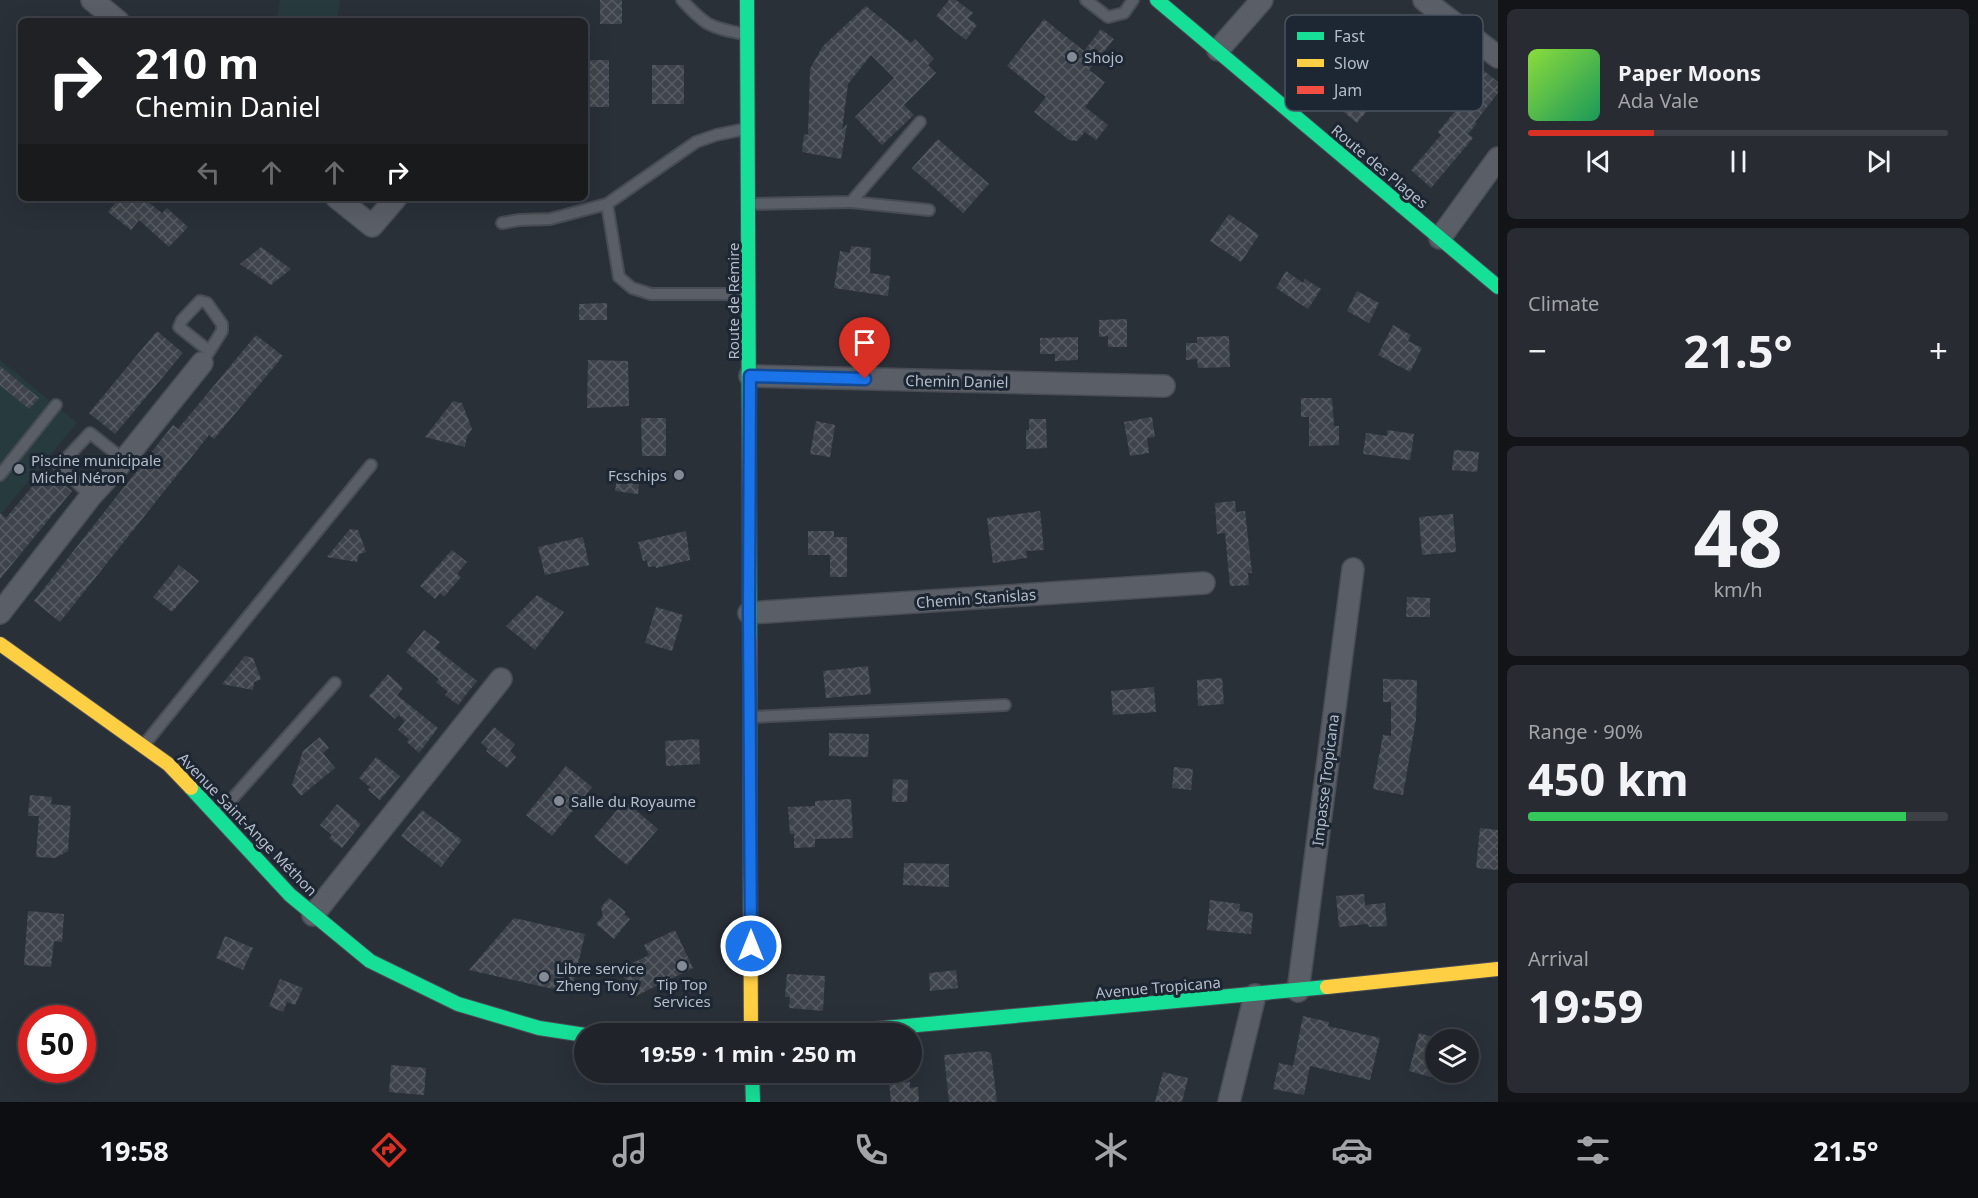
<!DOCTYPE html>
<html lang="en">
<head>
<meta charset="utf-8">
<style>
  body { margin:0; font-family:"Noto Sans",sans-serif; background:#282c32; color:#f1f3f6; height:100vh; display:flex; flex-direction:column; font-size:22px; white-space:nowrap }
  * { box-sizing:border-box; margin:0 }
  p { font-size:20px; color:#a2a4a8 }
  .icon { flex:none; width:33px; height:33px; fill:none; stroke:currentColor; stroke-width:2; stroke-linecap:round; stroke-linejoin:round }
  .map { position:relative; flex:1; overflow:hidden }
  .drawer { display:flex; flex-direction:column; gap:9px; padding:9px; background:#121417; width:480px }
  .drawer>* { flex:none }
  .top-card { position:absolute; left:18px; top:18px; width:570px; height:183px; border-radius:9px; box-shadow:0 6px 24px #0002,0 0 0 2px #3d4147; background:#202124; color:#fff; overflow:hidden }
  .controls { position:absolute; left:1425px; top:1029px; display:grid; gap:12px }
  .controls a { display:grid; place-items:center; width:54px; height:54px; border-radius:50%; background:#20242a; box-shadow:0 6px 24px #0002,0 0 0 2px #3d4147; font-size:30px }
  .speed { position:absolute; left:18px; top:1005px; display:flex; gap:12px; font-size:30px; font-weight:700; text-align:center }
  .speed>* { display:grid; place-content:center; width:78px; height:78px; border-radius:50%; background:#20242a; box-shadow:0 6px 24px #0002,0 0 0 2px #3d4147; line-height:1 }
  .speed .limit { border:9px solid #d22; background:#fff; color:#111 }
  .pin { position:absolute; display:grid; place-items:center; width:51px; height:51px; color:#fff; margin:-62px -26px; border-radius:50% 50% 50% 0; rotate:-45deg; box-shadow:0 0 6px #0007 }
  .pin .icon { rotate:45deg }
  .me { position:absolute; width:66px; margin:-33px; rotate:0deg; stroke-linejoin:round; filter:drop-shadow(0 0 4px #0008) }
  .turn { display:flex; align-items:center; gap:21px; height:126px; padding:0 18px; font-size:27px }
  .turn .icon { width:78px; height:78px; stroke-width:2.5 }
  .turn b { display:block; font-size:42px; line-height:51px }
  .lanes { display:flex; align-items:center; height:57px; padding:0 18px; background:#0003; justify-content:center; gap:30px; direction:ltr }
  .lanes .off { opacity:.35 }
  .big { font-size:45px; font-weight:700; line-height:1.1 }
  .drawer .card { flex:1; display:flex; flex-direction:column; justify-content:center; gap:9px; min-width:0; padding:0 21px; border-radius:9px; background:#282c32 }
  .drawer .dial { align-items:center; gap:0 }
  .dial b { font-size:78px; line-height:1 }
  .song { display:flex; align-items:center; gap:18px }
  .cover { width:72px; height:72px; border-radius:9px; background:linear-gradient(135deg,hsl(90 70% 55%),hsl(150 70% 35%)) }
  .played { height:6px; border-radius:3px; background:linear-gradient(90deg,#d93025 30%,#3d4147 30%) }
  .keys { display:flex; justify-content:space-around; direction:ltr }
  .heat { display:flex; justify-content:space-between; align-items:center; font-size:33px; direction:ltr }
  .charge { height:9px; border-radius:4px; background:linear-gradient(90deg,#34c759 90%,#3d4147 0) }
  .trip { position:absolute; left:574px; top:1023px; width:348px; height:60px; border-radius:30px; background:#20242a; box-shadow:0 6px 24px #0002,0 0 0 2px #3d4147; font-weight:700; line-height:60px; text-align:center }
  .tabs { display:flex; height:96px; justify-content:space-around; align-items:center; background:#0d0e11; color:#a2a4a8 }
  .tabs .icon { width:42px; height:42px }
  .tabs .active { color:#d93025 }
  .tabs b { font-size:27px; color:#f1f3f6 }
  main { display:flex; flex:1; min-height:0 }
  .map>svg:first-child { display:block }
  .garden { fill:#273a3e }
  .building { fill:url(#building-cross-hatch) }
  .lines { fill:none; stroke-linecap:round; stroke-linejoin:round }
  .lane-casing { stroke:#484c55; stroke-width:14 }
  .street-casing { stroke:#484c55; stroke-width:24 }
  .fast-casing { stroke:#484c55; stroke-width:16 }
  .slow-casing { stroke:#484c55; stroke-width:16 }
  .jam-casing { stroke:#484c55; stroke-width:16 }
  .lane { stroke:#5a5e66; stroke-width:10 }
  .street { stroke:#5a5e66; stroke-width:21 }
  .fast { stroke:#16e098; stroke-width:14 }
  .slow { stroke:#ffcf43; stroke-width:14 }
  .jam { stroke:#f24e42; stroke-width:14 }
  .route-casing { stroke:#114b97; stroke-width:15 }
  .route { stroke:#1a73e8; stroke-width:10 }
  .poi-dot { fill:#848b96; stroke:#1d2633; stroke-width:2 }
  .labels { text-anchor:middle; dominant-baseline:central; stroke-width:6; stroke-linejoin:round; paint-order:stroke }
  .poi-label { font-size:15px; fill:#b4bcc9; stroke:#1d2633; text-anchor:start }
  .street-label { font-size:15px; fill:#b4bcc9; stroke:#1d2633 }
  .key { fill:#1d2633; stroke:#4a5360; stroke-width:1.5 }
  .key-label { font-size:16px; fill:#b4bcc9 }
</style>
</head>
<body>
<main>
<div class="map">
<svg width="1498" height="1102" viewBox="0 0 1498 1102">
  <defs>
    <pattern id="building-cross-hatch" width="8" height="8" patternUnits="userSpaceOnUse" patternTransform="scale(1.5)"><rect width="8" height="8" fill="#3f444c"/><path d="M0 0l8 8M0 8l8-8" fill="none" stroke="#585d64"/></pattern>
  </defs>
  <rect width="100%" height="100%" fill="#2a3038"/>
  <!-- garden -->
  <g class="garden">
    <path d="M280,0H340L337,21H277Z"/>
    <path d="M0,360L77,423L0,515Z"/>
  </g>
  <!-- building -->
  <g class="building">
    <rect x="600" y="0" width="22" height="24"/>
    <path d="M949,0H956L973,13L968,18L977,25L966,40L936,16Z"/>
    <path d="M866,6L911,43L915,39L934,59L928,65L936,73L904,105L914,115L882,145L855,117L894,78L871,55L848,84L842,130L847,124L841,159L802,152L804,134L808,135L810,69L823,46Z"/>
    <path d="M1044,19L1084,51L1101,29L1114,39L1089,70L1105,82L1085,107L1108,125L1096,140L1085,132L1077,141L1069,140L1034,112L1046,97L1007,66Z"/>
    <rect x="585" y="60" width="24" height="47"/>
    <rect x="652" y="65" width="32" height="39"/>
    <path d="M1483,70L1498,82V93L1475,122L1477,123L1468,134L1473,138L1431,188L1411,170L1441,135L1438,132L1466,98L1463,95Z"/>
    <path d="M1351,98L1367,111L1357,123L1341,110Z"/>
    <path d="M938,139L989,184L963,213L912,168Z"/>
    <path d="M119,198H143L162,213L167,208L188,227L169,247L139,220L131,230L108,212Z"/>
    <path d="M1229,214L1259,235L1241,262L1210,241Z"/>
    <path d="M851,246L871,248L870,273L890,276L888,296L834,288L840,251L850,253Z"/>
    <path d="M261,247L291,269L271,285L240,264Z"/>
    <path d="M1286,271L1303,283L1305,279L1321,289L1308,309L1276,288Z"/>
    <path d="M1357,291L1379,303L1369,323L1347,311Z"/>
    <path d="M607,303V320H579V304Z"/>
    <path d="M1127,319V347H1108V336L1099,337V320Z"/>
    <path d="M1393,325L1411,335L1408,341L1422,348L1410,372L1378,355Z"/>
    <path d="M157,331L183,353L115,434L89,413Z"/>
    <path d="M256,335L283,356L214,439L209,435L60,622L34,601L173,425L178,429Z"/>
    <path d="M1229,336L1230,367L1198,368L1197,359L1186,360V343H1197V337Z"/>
    <path d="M1078,337V360L1055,361V354H1040V338Z"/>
    <path d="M588,360L628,361L629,406L587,408Z"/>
    <path d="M0,366L39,398L29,409L0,385Z"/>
    <path d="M1301,398H1332L1334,426H1339V445L1309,446V417H1301Z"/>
    <path d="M453,401L462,403L472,429L467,436L465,447L425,437Z"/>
    <path d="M1152,417L1155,437L1147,438L1149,453L1130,456L1124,422Z"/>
    <path d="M641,418H666V456H642Z"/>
    <path d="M1029,419H1046L1047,448L1026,449V430H1029Z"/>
    <path d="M816,421L835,425L830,457L810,454Z"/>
    <path d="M1387,430L1414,434L1410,460L1363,454L1366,433L1387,436Z"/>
    <path d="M1454,450L1479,452L1477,472L1452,470Z"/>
    <path d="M46,470L72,491L0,579V513L6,518Z"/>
    <path d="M618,473L640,476L638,494L615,491Z"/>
    <path d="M1235,501L1236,512L1245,511L1252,573H1248L1249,585L1230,586L1225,533L1217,534L1215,503Z"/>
    <path d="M1040,511L1044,550L1026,551L1027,558L993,563L987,518Z"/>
    <path d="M1453,514L1456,552L1422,555L1419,517Z"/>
    <path d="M350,529L358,530L366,552L359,554L357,562L327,557Z"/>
    <path d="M686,531L690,560L656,568L655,566L648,567L647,560L643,561L638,542Z"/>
    <path d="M808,531H834V537H847V577H830V555H808Z"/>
    <path d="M583,537L589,565L545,575L538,547Z"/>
    <path d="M452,550L467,562L457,574L461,577L444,597L440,593L435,599L420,586Z"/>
    <path d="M179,565L199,581L172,612L153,597Z"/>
    <path d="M537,595L564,612L535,650L506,626Z"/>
    <path d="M1407,597L1430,598V617H1406Z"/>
    <path d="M656,607L683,615L672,651L645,643Z"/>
    <path d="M424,630L440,642L435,648L477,681L458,705L445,695L448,692L436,682L439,679L406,652Z"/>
    <path d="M245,656L253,658L261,679L254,682L253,690L222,684Z"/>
    <path d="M868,666L871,694L826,698L823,671Z"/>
    <path d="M388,674L403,688L397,695L438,728L419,753L407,742L409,739L398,730L405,721L399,715L395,719L369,696Z"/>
    <path d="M1222,678L1224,704L1198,706L1197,680Z"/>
    <path d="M1383,679L1417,680L1416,719L1403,795L1373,789L1383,735L1391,736V702H1383Z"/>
    <path d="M1154,687L1156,712L1113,715L1111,691Z"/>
    <path d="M494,727L515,744L510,751L516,757L507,768L486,751L488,749L481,743Z"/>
    <path d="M829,733L869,734L868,757L829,756Z"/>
    <path d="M320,737L329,748L323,753L335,768L301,796L292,785L303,751Z"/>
    <path d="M699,739L700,764L666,766L665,741Z"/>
    <path d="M376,757L400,776L380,800L368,790L370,787L359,778Z"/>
    <path d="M566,766L592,787L552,836L526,815Z"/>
    <path d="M1174,767L1193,769L1191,790L1172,788Z"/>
    <path d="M893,779L908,780L907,802H892Z"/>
    <path d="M30,795L52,797L51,804L71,806L68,851L55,858L36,857L39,816H28Z"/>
    <path d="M851,799L853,838L815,839V847L794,848V834H790L788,807L815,806V801Z"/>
    <path d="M625,801L658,829L627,865L594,837Z"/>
    <path d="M337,804L361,824L342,848L329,838L332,835L320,825Z"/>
    <path d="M422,810L462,840L441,867L401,836Z"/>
    <path d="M1480,828L1498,830V870L1476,868Z"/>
    <path d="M904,863L949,864V887L903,885Z"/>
    <path d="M1364,894L1365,905L1385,903L1387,926L1369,927L1368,924L1339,927L1336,896Z"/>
    <path d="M609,898L626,912L624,914L630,919L614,939L596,924L603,916L601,907Z"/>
    <path d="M1210,900L1240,904L1239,911L1253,913L1251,934L1207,930Z"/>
    <path d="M28,911L64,914L62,942L54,941L51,967L24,965Z"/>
    <path d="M514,918L585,934L571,993L469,970Z"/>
    <path d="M675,930L693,968L634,997L620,969L649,955L644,945Z"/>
    <path d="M225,936L253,948L243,970L216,958Z"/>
    <path d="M956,970L958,988L930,991L929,973Z"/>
    <path d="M787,974L825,976L823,1011L789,1008L790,997H785Z"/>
    <path d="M280,979L303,988L295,1005L287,1002L283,1012L269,1006Z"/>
    <path d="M1303,1016L1329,1022L1328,1026L1380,1038L1370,1080L1310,1066L1304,1095L1273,1089L1279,1063L1293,1066Z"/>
    <path d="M1419,1033L1436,1038V1062L1431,1077L1409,1071Z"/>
    <path d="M985,1051L991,1053L997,1102H949L944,1055Z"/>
    <path d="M391,1065L426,1068L424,1095L389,1092Z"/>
    <path d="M1163,1072L1188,1078L1182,1102H1155Z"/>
    <path d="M910,1082V1088L918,1087L919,1102H891L889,1083Z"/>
  </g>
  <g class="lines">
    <!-- lane casing -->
    <g class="lane-casing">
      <g id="lane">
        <path d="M682,0C706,26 709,27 744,34"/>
        <path d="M1086,0L1108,17L1124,13L1133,0"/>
        <path d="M851,202L929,210"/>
        <path d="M607,204L619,277L632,288L651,294H747"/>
        <path d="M749,204L851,202L920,122"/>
        <path d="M502,223L519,220L550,219L607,204L696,142L716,135L745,129"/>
        <path d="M202,363L222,331V324L207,303L200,301L182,320L179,327L209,351"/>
        <path d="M0,475L56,405"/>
        <path d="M91,496L59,466L90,433L124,460"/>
        <path d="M751,717L1005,705"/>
        <path d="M143,746L371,465"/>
        <path d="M217,816L335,683"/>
      </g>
    </g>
    <!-- street casing -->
    <g class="street-casing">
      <g id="street">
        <path d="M92,0L118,21"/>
        <path d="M1424,0L1498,57"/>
        <path d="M1218,50L1262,0"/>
        <path d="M337,198L372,226L396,198"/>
        <path d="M1440,238L1498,158"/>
        <path d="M750,376L1164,386"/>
        <path d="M0,613L91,496L124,460L202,363"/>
        <path d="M749,613L1204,583"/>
        <path d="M313,915L501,679"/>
        <path d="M1298,991L1353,569"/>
        <path d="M1229,1102L1255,995"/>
      </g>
    </g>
    <!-- fast casing -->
    <g class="fast-casing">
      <g id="fast">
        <path d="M747,0L750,641"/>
        <path d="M1157,0L1498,287"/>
        <path d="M191,788L290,895L370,961L458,1004L539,1028L585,1035"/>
        <path d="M820,1034L1327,987"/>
        <path d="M752,1072L753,1102"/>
      </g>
    </g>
    <!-- slow casing -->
    <g class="slow-casing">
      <g id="slow">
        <path d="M0,644L168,764L191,788"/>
        <path d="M750,837L751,1034"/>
        <path d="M1327,987L1498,969"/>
      </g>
    </g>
    <!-- jam casing -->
    <g class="jam-casing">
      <path id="jam" d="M750,641V837"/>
    </g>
    <!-- lane -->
    <use href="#lane" class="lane"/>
    <!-- street -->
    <use href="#street" class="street"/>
    <!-- fast -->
    <use href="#fast" class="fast"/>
    <!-- slow -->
    <use href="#slow" class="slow"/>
    <!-- jam -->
    <use href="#jam" class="jam"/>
  </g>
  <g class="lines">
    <!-- route casing -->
    <g class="route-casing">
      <path id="route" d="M751,946L749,613L750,376L865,379"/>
    </g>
    <!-- route -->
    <use href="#route" class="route"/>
  </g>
  <!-- markers -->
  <g class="poi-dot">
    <circle cx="1072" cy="57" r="6"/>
    <circle cx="19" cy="469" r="6"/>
    <circle cx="679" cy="475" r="6"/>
    <circle cx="559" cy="801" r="6"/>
    <circle cx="682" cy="966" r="6"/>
    <circle cx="544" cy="977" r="6"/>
  </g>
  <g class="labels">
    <!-- poi labels -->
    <g class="poi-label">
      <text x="1084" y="57">Shojo</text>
      <text x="31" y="460">Piscine municipale<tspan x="31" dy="17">Michel Néron</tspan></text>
      <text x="667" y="475" text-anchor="end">Fcschips</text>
      <text x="571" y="801">Salle du Royaume</text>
      <text x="556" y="968">Libre service<tspan x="556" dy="17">Zheng Tony</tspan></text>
      <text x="682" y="984" text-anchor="middle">Tip Top<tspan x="682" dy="17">Services</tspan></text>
    </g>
    <!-- street labels -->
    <g class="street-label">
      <text transform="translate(1380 166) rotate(40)">Route des Plages</text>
      <text transform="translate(733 301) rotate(-90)">Route de Rémire</text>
      <text transform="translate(957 381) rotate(1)">Chemin Daniel</text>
      <text transform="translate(976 598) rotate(-4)">Chemin Stanislas</text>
      <text transform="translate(1325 780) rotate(-83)">Impasse Tropicana</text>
      <text transform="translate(248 824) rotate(46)">Avenue Saint-Ange Méthon</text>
      <text transform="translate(1158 987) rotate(-5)">Avenue Tropicana</text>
    </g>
  </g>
  <!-- legend -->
  <rect x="1285" y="15" width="198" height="96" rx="9" class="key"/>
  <rect x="1297" y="32" width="27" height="8" fill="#16e098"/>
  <rect x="1297" y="59" width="27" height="8" fill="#ffcf43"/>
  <rect x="1297" y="86" width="27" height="8" fill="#f24e42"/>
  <g class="key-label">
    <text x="1334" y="42">Fast</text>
    <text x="1334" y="69">Slow</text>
    <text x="1334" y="96">Jam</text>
  </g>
</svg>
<div class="controls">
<a><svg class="icon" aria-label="layers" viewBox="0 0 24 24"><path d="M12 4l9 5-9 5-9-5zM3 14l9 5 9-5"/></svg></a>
</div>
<div class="speed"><div class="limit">50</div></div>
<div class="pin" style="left:865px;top:379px;background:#d93025"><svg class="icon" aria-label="arrive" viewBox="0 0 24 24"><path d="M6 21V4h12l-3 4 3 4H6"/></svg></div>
<svg class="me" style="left:751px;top:946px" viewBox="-20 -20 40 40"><circle r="17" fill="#1a73e8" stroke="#fff" stroke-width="3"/><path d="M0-11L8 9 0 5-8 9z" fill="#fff"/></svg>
<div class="trip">19:59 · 1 min · 250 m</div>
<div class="top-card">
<div class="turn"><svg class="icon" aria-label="right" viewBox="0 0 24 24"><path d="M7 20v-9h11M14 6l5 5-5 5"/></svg><div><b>210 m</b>Chemin Daniel</div></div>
<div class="lanes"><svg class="icon off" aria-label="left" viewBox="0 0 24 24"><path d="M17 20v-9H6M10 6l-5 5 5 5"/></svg><svg class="icon off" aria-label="ahead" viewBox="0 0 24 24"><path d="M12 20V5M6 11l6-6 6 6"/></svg><svg class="icon off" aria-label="ahead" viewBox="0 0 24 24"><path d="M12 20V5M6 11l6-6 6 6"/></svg><svg class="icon" aria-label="right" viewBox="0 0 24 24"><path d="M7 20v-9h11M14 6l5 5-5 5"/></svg></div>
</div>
</div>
<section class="drawer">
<div class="card">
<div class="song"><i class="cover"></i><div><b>Paper Moons</b><p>Ada Vale</p></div></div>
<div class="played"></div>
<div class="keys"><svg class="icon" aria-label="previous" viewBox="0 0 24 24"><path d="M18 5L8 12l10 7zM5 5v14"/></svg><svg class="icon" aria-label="pause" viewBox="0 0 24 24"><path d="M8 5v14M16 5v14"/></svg><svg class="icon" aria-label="next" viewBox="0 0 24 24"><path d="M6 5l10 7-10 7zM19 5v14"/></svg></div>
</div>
<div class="card"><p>Climate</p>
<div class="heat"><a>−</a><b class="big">21.5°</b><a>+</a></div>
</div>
<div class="card dial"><b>48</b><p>km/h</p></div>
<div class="card"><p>Range · 90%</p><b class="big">450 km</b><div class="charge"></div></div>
<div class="card"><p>Arrival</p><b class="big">19:59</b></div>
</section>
</main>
<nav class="tabs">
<b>19:58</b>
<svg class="icon active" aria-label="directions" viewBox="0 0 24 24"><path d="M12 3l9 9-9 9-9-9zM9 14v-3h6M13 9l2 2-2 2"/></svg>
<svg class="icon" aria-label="music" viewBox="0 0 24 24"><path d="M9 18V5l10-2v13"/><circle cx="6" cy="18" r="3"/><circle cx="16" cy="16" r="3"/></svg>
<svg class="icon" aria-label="phone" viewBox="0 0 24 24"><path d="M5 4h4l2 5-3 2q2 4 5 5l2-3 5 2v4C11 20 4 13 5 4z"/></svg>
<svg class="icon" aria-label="climate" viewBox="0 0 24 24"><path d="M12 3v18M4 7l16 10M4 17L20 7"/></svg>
<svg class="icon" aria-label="car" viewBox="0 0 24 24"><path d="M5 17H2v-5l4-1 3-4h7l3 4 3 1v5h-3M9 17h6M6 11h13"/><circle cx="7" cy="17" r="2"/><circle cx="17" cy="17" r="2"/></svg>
<svg class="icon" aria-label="filters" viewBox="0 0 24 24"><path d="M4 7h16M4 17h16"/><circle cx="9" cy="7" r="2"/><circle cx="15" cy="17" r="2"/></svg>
<b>21.5°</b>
</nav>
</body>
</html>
